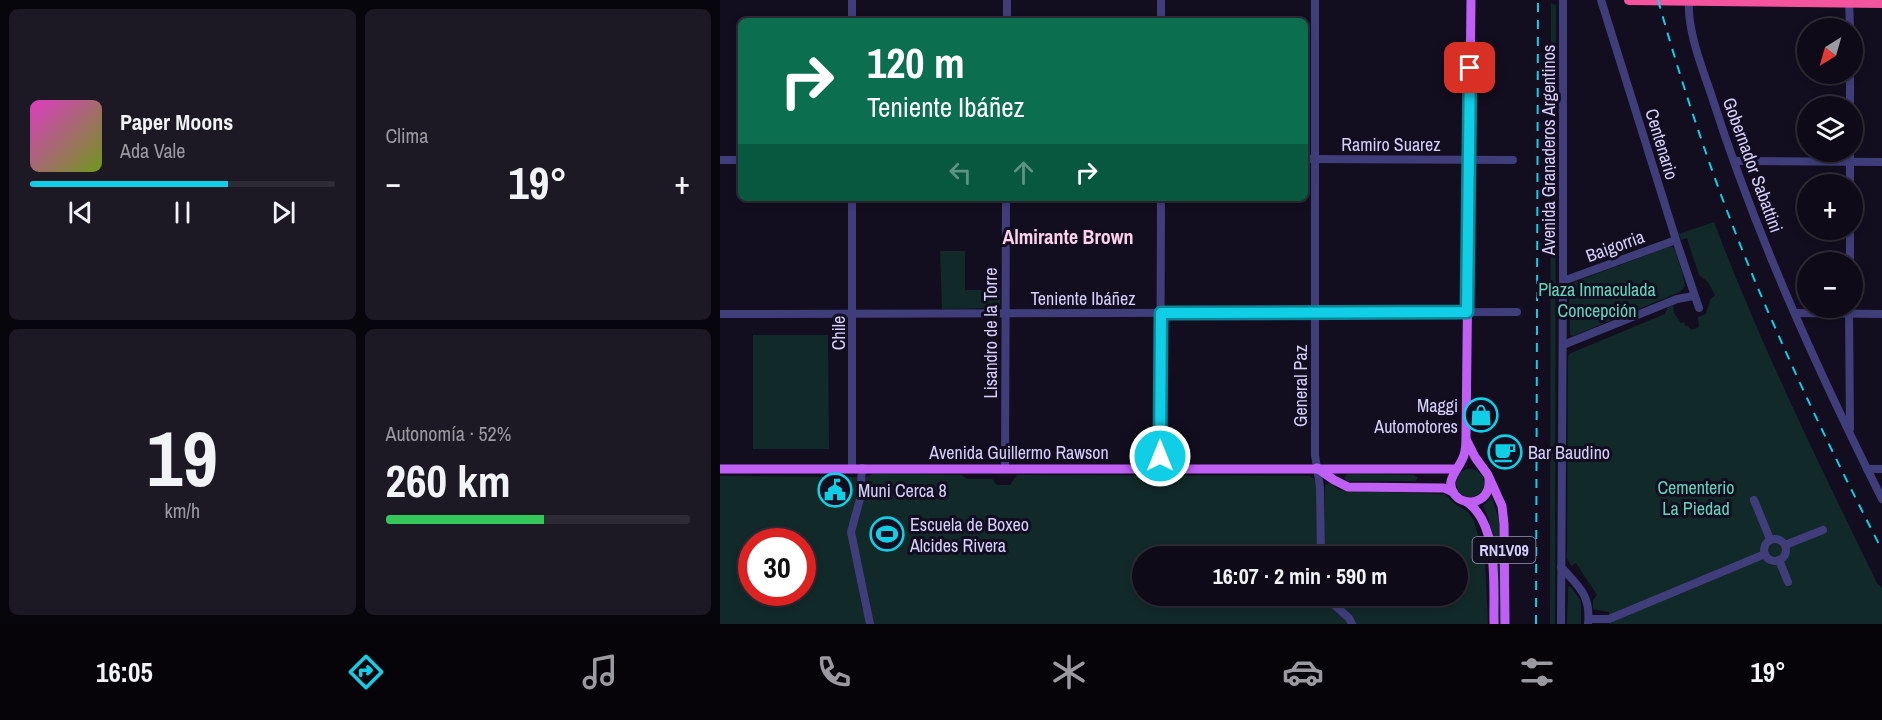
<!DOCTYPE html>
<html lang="es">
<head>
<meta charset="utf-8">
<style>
  body { margin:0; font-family:"Archivo Narrow",sans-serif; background:#1c1824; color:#f1f3f6; height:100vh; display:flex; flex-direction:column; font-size:22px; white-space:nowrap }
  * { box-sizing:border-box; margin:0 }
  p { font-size:20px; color:#9b9aa1 }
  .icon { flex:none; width:33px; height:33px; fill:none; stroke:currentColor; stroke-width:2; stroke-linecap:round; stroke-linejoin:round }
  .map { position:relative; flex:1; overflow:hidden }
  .panel { display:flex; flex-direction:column; gap:9px; padding:9px; background:#08060d; width:720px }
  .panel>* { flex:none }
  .guide { position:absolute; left:18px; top:18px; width:570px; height:183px; border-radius:9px; box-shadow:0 3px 9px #0003,0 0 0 2px #2e2b36; background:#0b6e4f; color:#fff; overflow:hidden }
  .needle { width:39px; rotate:217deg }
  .buttons { position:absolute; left:1077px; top:18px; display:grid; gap:12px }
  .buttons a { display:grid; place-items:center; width:66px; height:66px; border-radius:50%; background:#0e0a17; box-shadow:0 3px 9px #0003,0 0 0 2px #2e2b36; font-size:30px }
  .speed { position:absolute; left:18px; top:528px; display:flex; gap:12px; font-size:30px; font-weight:700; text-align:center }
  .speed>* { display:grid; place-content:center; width:78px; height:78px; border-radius:50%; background:#0e0a17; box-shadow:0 3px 9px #0003,0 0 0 2px #2e2b36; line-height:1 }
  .speed .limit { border:9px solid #d22; background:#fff; color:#111 }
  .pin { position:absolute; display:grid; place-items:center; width:51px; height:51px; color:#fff; margin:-26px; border-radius:12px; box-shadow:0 3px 9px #0006 }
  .me { position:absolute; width:66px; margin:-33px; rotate:0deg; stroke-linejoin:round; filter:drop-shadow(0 0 4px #0008) }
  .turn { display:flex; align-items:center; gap:21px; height:126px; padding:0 30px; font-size:27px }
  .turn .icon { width:78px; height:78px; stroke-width:2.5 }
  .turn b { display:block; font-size:42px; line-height:51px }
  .lanes { display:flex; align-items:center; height:57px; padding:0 30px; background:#0003; justify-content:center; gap:30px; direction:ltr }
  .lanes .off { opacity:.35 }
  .big { font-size:45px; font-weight:800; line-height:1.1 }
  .panel .tile { flex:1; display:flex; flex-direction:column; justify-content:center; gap:9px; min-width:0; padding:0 21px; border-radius:9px; background:#1c1824 }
  .panel .dial { align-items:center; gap:0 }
  .dial b { font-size:78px; line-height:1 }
  .song { display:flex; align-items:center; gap:18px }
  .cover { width:72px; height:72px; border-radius:9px; background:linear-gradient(135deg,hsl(310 70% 55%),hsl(80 70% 35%)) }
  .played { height:6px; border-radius:3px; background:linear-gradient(90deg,#11cee7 65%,#2e2b36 65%) }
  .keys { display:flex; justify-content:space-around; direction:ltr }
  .heat { display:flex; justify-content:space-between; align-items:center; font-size:33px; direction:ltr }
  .charge { height:9px; border-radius:4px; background:linear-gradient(90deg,#34c759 52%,#2e2b36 0) }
  .panel .tiles { flex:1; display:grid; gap:9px; grid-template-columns:repeat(2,1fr) }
  .trip { position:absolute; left:412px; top:546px; width:336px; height:60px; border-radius:30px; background:#0e0a17; box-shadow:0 3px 9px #0003,0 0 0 2px #2e2b36; font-weight:800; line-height:60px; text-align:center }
  .tab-bar { display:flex; height:96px; justify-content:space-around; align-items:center; background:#060409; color:#9b9aa1 }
  .tab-bar .icon { width:42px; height:42px }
  .tab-bar .current { color:#11cee7 }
  .tab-bar b { font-size:27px; color:#f1f3f6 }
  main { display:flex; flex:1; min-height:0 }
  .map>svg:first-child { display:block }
  .green { fill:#122929; fill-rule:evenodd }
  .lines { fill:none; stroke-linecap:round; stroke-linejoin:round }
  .minor { stroke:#403d7b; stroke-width:8 }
  .major { stroke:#bf5ff3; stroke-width:9 }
  .highway { stroke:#f3549d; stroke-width:10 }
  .rail { stroke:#11cee7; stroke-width:2; stroke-dasharray:9 8; stroke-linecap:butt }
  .route-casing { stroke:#0b8696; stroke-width:15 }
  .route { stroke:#11cee7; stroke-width:10 }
  .labels { text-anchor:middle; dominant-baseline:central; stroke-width:6; stroke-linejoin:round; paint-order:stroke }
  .shield { fill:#120e1f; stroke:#9b96ba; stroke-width:1.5 }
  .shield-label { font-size:16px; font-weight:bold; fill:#d6d0fc }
  .street-label { font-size:18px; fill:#d6d0fc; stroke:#120e1f }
  .park-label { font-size:18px; fill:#62d6bb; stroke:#120e1f }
  .poi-label { font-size:18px; fill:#d6d0fc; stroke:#120e1f; text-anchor:start }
  .neighbourhood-label { font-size:20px; font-weight:bold; fill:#fcd2ec; stroke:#120e1f }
</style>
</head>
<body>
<main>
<section class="panel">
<div class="tiles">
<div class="tile">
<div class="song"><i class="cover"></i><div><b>Paper Moons</b><p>Ada Vale</p></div></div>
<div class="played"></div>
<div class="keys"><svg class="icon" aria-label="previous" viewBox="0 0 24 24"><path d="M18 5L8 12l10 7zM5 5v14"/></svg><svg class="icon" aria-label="pause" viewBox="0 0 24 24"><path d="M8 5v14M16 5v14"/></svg><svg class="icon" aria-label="next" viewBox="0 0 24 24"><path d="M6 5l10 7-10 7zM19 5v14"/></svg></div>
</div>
<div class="tile"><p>Clima</p>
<div class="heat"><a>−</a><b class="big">19°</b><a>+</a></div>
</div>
<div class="tile dial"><b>19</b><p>km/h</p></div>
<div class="tile"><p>Autonomía · 52%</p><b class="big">260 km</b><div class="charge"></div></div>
</div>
</section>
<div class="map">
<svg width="1162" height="624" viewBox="0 0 1162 624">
  <rect width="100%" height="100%" fill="#120e1f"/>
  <!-- green -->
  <g class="green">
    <path d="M831,3L836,5L835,624H830Z"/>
    <path d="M994,222C1041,346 1099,464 1157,583L1162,588V624H889V612L873,609V600L877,595L856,563L851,566L847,558L848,356L851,353L945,314L947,308L953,305L954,313L961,323L964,322L965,326H968L971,330L979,327L978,317L986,314L990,300L995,295L988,282L979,275L967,238L961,240L959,234Z"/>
    <path d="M951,246L954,248L962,272L965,286L960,292L853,336L850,335L849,287L852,283Z"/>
    <path d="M220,251H245V290H280V306L278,308L222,309Z"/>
    <path d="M33,335H108L109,449H33Z"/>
    <circle cx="750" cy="483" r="14"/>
    <path d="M153,474L241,475L248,479H272L277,485H290L297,475L590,476L593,478L597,485L598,556H423V596H600L605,602L617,612L607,596H738V556H604L605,485L610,483L619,490L627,491L725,494L735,504L748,512L754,521L765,561L768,624H635L630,615L628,620L629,624H0V476L137,477L138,497L133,533L144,481L146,477ZM32,542H82V592H32Z"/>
    <path d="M627,474L694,475L698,478L695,481H627L624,478Z"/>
    <path d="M772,497L779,521L782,624H778C776,587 780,539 763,506Z"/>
    <path d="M850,586L861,601V624H847L848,587Z"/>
  </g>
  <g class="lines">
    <!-- minor -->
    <g class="minor">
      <path d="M441,0V21"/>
      <path d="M595,0V455L600,487L601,556"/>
      <path d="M881,0L956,240L979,308"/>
      <path d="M969,0C967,31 982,67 992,97C1036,235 1097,369 1162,499"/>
      <path d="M1129,0L1130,28"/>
      <path d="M132,21V0"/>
      <path d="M287,21V0"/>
      <path d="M1130,74V106"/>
      <path d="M585,159L793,160"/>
      <path d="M0,160H21"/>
      <path d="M1014,161L1162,162"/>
      <path d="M1130,184V152"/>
      <path d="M132,198V468"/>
      <path d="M1130,262V230"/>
      <path d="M843,281L956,240"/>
      <path d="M1129,308L1130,429"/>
      <path d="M1075,313L1162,314"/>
      <path d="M0,314L797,312"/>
      <path d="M843,345L957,299L974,296"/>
      <path d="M142,468L140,499L131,532L150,624"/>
      <path d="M440,468L441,198"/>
      <path d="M285,469L286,198"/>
      <path d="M1147,469H1162"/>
      <path d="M1034,500L1050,539"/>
      <circle cx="1055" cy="550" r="11"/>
      <path d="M1065,545L1103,530"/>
      <path d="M1059,560L1068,582"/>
      <path d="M841,567C859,587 871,595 868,624"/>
      <path d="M604,596L629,618L632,624"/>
      <path d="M869,619H889L1045,554"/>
      <path d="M841,624L843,281V0"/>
    </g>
    <!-- major -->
    <g class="major">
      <path d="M751,0L746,436C746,442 746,449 744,455C740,469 723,480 735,495C739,500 745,502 752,502C764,500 770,492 769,479"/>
      <path d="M747,441L755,457L768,475L782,506L784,524L785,624"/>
      <path d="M597,468L614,480L628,487L724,488L733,492"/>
      <path d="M0,469H736"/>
      <path d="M747,502C780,525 773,589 774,624"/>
    </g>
    <!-- highway -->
    <path class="highway" d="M909,0L1162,3"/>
    <!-- rail -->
    <g class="rail">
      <path d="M938,0C969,110 1007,220 1054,325C1087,401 1124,476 1162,550"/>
      <path d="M816,624L818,0"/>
    </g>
  </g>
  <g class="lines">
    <!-- route casing -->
    <g class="route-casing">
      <path id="route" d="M440,456L441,313L747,312L750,68"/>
    </g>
    <!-- route -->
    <use href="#route" class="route"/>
  </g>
  <!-- icons -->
  <defs>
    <g id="shop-ring" transform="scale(1.725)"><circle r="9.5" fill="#120e1f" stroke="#11cee7" stroke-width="1.5"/><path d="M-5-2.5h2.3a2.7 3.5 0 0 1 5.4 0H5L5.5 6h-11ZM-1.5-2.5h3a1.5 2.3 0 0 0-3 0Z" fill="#11cee7"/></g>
    <g id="cafe-ring" transform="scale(1.725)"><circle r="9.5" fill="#120e1f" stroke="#11cee7" stroke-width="1.5"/><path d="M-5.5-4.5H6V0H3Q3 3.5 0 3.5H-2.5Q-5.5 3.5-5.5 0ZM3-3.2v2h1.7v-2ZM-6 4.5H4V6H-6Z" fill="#11cee7"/></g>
    <g id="civic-ring" transform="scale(1.725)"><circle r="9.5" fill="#120e1f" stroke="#11cee7" stroke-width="1.5"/><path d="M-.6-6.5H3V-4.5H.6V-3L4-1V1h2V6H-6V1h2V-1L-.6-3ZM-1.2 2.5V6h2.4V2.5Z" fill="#11cee7"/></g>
    <g id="stadium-ring" transform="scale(1.725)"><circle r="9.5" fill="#120e1f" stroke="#11cee7" stroke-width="1.5"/><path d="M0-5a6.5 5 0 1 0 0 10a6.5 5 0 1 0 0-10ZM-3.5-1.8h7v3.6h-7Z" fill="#11cee7"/></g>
  </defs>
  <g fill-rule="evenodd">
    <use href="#shop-ring" x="761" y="415"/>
    <use href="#cafe-ring" x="785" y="452"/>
    <use href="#civic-ring" x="115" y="490"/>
    <use href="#stadium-ring" x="167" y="534"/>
  </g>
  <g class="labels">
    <!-- shield labels -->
    <rect class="shield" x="752.5" y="537" width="63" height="26" rx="4.5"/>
    <g class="shield-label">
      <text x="784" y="550">RN1V09</text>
    </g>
    <!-- street labels -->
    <g class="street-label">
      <text x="671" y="144">Ramiro Suarez</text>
      <text transform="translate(942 144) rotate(73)">Centenario</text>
      <text transform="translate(828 150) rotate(-90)">Avenida Granaderos Argentinos</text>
      <text transform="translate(1033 165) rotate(70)">Gobernador Sabattini</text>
      <text transform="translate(895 246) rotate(-20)">Baigorria</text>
      <text x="363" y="298">Teniente Ibáñez</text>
      <text transform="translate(118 333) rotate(-90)">Chile</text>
      <text transform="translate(270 333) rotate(-90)">Lisandro de la Torre</text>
      <text transform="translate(580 386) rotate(-90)">General Paz</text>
      <text x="299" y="452">Avenida Guillermo Rawson</text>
    </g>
    <!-- park labels -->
    <g class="park-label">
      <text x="877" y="289">Plaza Inmaculada<tspan x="877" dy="21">Concepción</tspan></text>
      <text x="976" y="487">Cementerio<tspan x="976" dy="21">La Piedad</tspan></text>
    </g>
    <!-- poi labels -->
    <g class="poi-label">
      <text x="738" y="405" text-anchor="end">Maggi<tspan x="738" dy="21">Automotores</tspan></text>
      <text x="808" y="452">Bar Baudino</text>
      <text x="138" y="490">Muni Cerca 8</text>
      <text x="190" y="524">Escuela de Boxeo<tspan x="190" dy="21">Alcides Rivera</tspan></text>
    </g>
    <!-- neighbourhood labels -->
    <g class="neighbourhood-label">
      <text x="348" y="236">Almirante Brown</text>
    </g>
  </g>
</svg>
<div class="buttons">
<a><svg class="needle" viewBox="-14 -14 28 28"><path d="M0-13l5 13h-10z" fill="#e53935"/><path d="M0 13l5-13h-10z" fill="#9b9aa1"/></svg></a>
<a><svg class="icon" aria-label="layers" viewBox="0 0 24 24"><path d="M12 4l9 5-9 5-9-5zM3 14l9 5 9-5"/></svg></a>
<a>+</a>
<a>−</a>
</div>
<div class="speed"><div class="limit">30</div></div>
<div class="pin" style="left:750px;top:68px;background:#d93025"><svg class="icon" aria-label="arrive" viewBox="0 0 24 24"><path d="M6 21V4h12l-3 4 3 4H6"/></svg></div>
<svg class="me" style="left:440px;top:456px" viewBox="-20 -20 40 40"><circle r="17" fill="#11cee7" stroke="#fff" stroke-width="3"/><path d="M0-11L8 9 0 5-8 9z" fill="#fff"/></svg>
<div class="trip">16:07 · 2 min · 590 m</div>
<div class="guide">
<div class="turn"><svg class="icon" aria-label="right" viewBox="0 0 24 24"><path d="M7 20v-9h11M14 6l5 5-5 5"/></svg><div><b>120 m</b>Teniente Ibáñez</div></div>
<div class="lanes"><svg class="icon off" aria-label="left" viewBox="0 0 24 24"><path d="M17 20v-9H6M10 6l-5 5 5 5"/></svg><svg class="icon off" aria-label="ahead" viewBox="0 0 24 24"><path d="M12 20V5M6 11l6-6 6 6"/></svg><svg class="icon" aria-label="right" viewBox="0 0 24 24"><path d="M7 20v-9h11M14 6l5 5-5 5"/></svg></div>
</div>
</div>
</main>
<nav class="tab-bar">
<b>16:05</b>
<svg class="icon current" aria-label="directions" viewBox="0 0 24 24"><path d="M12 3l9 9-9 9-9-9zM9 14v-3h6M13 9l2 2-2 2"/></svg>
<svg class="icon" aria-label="music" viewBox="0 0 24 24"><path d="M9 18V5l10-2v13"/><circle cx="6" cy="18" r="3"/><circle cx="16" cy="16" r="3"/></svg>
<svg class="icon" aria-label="phone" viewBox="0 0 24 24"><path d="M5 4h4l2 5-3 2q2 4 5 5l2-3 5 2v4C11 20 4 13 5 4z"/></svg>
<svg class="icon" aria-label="climate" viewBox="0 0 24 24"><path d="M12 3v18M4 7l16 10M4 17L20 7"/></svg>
<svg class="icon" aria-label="car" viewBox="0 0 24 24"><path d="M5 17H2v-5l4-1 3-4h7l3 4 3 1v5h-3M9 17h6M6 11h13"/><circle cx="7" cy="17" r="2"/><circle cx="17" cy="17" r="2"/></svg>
<svg class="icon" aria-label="filters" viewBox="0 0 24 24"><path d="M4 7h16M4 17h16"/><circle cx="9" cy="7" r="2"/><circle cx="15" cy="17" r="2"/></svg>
<b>19°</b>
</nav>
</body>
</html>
